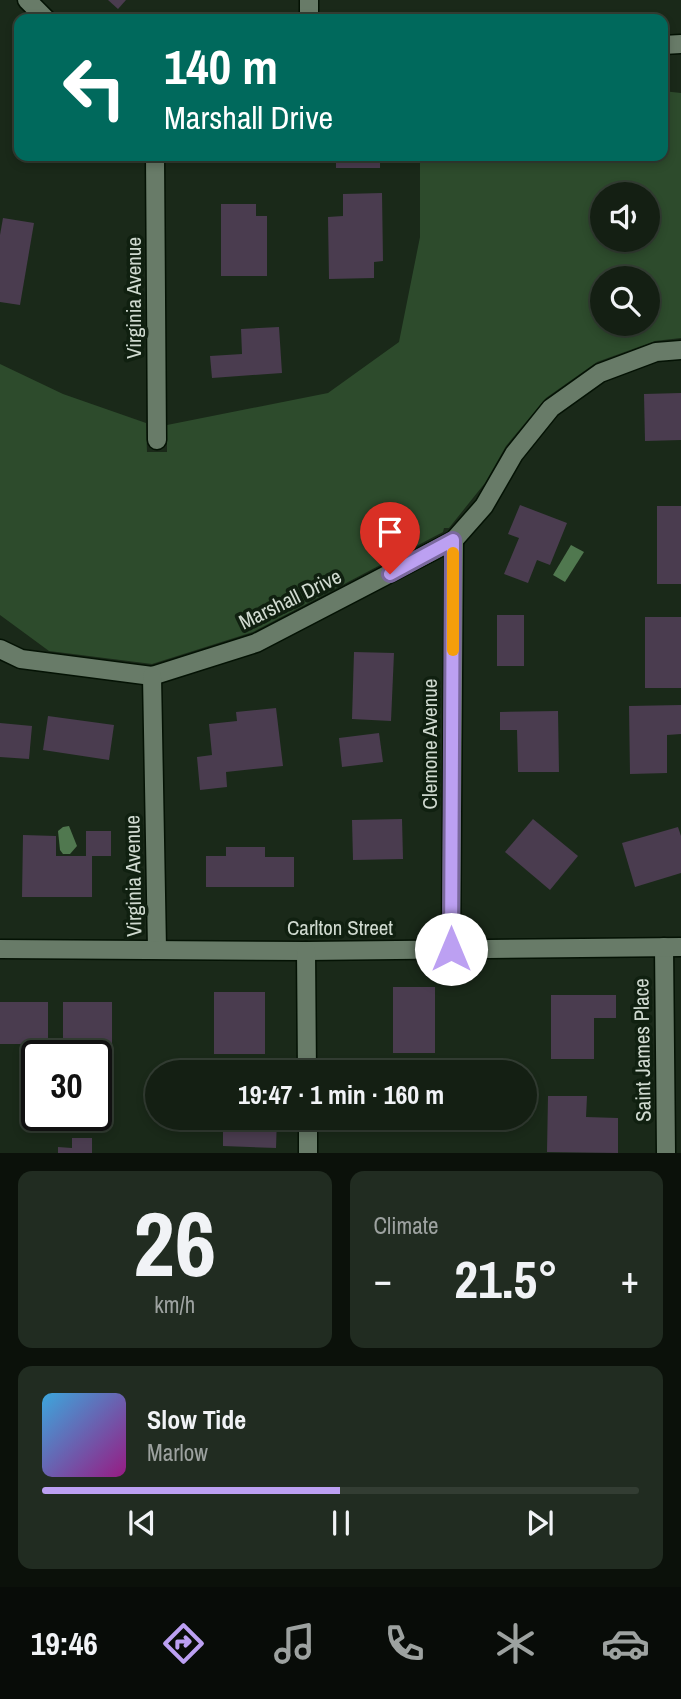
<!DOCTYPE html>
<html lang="en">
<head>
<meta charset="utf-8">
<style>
  body { margin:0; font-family:"Archivo Narrow",sans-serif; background:#212c21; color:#f1f3f6; height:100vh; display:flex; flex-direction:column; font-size:26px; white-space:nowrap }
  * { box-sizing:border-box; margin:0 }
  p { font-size:23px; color:#9da2a0 }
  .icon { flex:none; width:38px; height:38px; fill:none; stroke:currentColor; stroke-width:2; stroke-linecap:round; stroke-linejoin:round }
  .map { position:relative; height:1153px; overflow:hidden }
  .drawer { display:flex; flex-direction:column; gap:18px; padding:18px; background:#0b110a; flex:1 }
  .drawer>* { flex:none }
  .banner { position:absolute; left:14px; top:14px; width:654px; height:147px; border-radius:14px; box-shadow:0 4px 10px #0003,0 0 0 2px #333d33; background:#00695c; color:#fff; overflow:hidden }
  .controls { position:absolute; left:590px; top:182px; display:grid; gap:14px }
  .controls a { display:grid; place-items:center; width:70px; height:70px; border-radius:50%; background:#141f13; box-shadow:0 4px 10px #0003,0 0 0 2px #333d33; font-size:35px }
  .speed { position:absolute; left:21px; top:1040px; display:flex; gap:14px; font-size:35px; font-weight:700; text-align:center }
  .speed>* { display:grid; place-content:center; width:91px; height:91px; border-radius:50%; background:#141f13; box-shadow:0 4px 10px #0003,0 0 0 2px #333d33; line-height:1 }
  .speed .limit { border:4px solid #111; border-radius:10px; background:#fff; color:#111 }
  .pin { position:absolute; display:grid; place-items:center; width:60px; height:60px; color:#fff; margin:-72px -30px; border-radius:50% 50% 50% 0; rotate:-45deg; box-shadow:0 0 7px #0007 }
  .pin .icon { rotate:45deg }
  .me { position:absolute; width:77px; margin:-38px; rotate:0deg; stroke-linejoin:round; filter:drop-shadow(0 0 5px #0008) }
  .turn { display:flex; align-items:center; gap:24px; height:147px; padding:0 35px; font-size:32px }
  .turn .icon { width:91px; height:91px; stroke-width:2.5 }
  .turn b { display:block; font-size:49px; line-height:60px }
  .big { font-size:52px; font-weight:800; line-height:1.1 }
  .drawer .widget { flex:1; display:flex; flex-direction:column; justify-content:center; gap:10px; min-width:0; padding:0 24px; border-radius:14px; background:#212c21 }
  .drawer .dial { align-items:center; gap:0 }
  .dial b { font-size:91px; line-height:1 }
  .song { display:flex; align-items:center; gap:21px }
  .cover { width:84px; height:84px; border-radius:10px; background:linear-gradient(135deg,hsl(200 70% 55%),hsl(310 70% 35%)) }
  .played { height:7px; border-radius:4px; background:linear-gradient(90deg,#bca0f2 50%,#333d33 50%) }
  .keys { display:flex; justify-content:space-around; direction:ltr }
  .heat { display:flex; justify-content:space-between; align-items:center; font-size:38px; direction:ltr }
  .drawer .tiles { flex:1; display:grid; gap:18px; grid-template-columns:1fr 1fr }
  .widget:last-child { grid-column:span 2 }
  .trip { position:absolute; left:145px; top:1060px; width:392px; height:70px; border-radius:35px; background:#141f13; box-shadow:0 4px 10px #0003,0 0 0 2px #333d33; font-weight:800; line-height:70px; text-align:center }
  .tabs { display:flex; height:112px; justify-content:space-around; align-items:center; background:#080c08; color:#9da2a0 }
  .tabs .icon { width:49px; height:49px }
  .tabs .selected { color:#bca0f2 }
  .tabs b { font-size:32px; color:#f1f3f6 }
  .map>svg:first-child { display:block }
  .green { fill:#2d4b2c; fill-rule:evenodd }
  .water { fill:#50784f }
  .building { fill:#4a3c4f }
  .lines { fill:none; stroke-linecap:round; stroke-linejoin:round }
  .minor-casing { stroke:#041204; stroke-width:21 }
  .minor { stroke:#687b68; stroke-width:18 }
  .route-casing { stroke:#7a689d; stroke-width:18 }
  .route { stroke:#bca0f2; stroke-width:12 }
  .slow { stroke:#f59e0b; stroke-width:12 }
  .labels { text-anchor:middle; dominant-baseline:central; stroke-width:7; stroke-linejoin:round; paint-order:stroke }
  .street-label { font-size:21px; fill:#d0dad0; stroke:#102010 }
</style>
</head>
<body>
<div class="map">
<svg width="681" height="1153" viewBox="0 0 681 1153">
  <rect width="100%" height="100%" fill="#1a2919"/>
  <!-- green -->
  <path class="green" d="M663,91L681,93V338L655,341L597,362L546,398L506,446L485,483L449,528H444L443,532L253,632L152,664L49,651L0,615V364L63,394L146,423L147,452H167V425L328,393L399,342L420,237V156H663ZM602,194H648V240H602ZM602,278H648V324H602Z"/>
  <!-- water -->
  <g class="water">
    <path d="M571,545L584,552L565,582L553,575Z"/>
    <path d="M69,826L77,846L70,854H63L60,850L58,831L63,827Z"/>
  </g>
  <!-- building -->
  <g class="building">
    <path d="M108,0H126L118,9Z"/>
    <rect x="336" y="156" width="44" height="12"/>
    <path d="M382,193L383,261L374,262V278L329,279L328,217L343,216V194Z"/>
    <path d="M221,204H256V216H267V276H221Z"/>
    <path d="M3,218L34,223L20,305L0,302V235Z"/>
    <path d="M279,327L282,373L212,378L210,356L242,354L241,329Z"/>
    <path d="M681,393V440L645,441L644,394Z"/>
    <path d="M520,505L567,523L550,565L537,560L528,583L504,574L519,538L508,534Z"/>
    <rect x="657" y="506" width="24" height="78"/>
    <rect x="497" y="615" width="27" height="51"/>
    <rect x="645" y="617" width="36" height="71"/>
    <path d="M354,652L394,653L391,721L352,719Z"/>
    <path d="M681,705V734L667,735V773L630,774L629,706Z"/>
    <path d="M276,708L283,766L226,772L227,787L200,790L197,757L212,755L209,724L237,721L236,712Z"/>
    <path d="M558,711L559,772H518L517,730H500V712Z"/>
    <path d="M48,716L114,725L109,760L43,750Z"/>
    <path d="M0,723L32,726L29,759L0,757Z"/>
    <path d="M379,733L383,762L342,767L339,738Z"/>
    <path d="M402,819L403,859L353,860L352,820Z"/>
    <path d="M533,819L578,856L550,890L505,852Z"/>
    <path d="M678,827L681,836V873L635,887L622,843Z"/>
    <path d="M86,831H111V856H92V897H22L23,835L56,836V856H86Z"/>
    <path d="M226,847H265V857H294V887H206V856H226Z"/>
    <rect x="393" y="987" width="42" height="66"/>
    <rect x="214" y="992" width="51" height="62"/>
    <path d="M551,995H616V1018H594V1059H551Z"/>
    <rect x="0" y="1002" width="48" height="42"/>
    <path d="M63,1002H112V1063H96V1055H83V1046H63Z"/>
    <path d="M548,1096H587L586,1117L618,1118V1153L547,1152Z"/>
    <path d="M223,1118H277L276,1148L223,1146Z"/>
    <rect x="408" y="1118" width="43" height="9"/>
    <path d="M72,1138H92V1153H58V1147L72,1148Z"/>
  </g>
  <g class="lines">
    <!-- minor casing -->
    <g class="minor-casing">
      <g id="minor">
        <path d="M27,0L46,19"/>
        <path d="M309,0V19"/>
        <path d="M663,45L681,44"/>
        <path d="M155,156L157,440"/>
        <path d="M0,649L21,659L152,676L256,643L454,540L484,506L514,454L551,408L600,373L656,352L681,350"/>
        <path d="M152,676L157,949"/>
        <path d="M664,947L666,1153"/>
        <path d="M0,949L306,951L681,947"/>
        <path d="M451,949L454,540"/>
        <path d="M306,951L307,1073"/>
        <path d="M308,1118V1153"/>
      </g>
    </g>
    <!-- minor -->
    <use href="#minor" class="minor"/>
  </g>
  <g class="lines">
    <!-- route casing -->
    <g class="route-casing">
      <path id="route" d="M390,574L453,540L451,949"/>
    </g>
    <!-- route -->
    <use href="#route" class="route"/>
    <!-- slow -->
    <path class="slow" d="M453,650V553"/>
  </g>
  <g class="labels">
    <!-- street labels -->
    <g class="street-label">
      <text transform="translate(133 298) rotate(-90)">Virginia Avenue</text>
      <text transform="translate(290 599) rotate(-26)">Marshall Drive</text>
      <text transform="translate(429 744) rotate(-90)">Clemone Avenue</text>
      <text transform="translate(133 876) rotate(-91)">Virginia Avenue</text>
      <text x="340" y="927">Carlton Street</text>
      <text transform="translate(642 1050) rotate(-91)">Saint James Place</text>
    </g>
  </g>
</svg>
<div class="controls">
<a><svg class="icon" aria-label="sound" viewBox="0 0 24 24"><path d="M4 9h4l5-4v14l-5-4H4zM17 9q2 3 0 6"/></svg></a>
<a><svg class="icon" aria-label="search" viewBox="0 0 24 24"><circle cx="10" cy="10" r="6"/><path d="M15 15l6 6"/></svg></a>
</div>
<div class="speed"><div class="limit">30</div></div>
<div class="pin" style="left:390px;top:574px;background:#d93025"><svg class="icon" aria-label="arrive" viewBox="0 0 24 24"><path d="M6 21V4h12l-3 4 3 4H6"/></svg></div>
<svg class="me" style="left:451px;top:949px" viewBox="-20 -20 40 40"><circle r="19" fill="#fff"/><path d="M0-13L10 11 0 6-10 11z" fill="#bca0f2"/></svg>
<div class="trip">19:47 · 1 min · 160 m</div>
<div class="banner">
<div class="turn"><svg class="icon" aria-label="left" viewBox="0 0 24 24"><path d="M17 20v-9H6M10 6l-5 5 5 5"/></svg><div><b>140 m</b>Marshall Drive</div></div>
</div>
</div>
<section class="drawer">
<div class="tiles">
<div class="widget dial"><b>26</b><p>km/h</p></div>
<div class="widget"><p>Climate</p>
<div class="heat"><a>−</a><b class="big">21.5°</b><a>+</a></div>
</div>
<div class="widget">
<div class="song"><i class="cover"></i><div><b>Slow Tide</b><p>Marlow</p></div></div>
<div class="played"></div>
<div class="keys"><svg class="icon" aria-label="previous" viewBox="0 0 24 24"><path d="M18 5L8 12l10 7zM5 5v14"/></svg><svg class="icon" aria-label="pause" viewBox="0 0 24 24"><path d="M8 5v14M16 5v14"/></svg><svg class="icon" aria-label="next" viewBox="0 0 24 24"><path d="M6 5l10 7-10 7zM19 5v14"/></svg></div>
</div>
</div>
</section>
<nav class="tabs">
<b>19:46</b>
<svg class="icon selected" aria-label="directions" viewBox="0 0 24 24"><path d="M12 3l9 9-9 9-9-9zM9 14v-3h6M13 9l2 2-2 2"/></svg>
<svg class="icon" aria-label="music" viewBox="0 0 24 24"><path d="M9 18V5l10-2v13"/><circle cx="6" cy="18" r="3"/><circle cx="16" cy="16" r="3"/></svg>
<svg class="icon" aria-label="phone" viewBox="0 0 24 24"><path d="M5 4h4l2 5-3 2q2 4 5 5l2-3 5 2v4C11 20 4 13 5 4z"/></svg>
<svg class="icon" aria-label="climate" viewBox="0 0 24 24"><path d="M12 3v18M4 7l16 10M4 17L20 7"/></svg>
<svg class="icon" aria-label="car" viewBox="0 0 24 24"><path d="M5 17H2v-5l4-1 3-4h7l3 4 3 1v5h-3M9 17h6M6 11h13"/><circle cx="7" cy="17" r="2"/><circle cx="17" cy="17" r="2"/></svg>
</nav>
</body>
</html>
